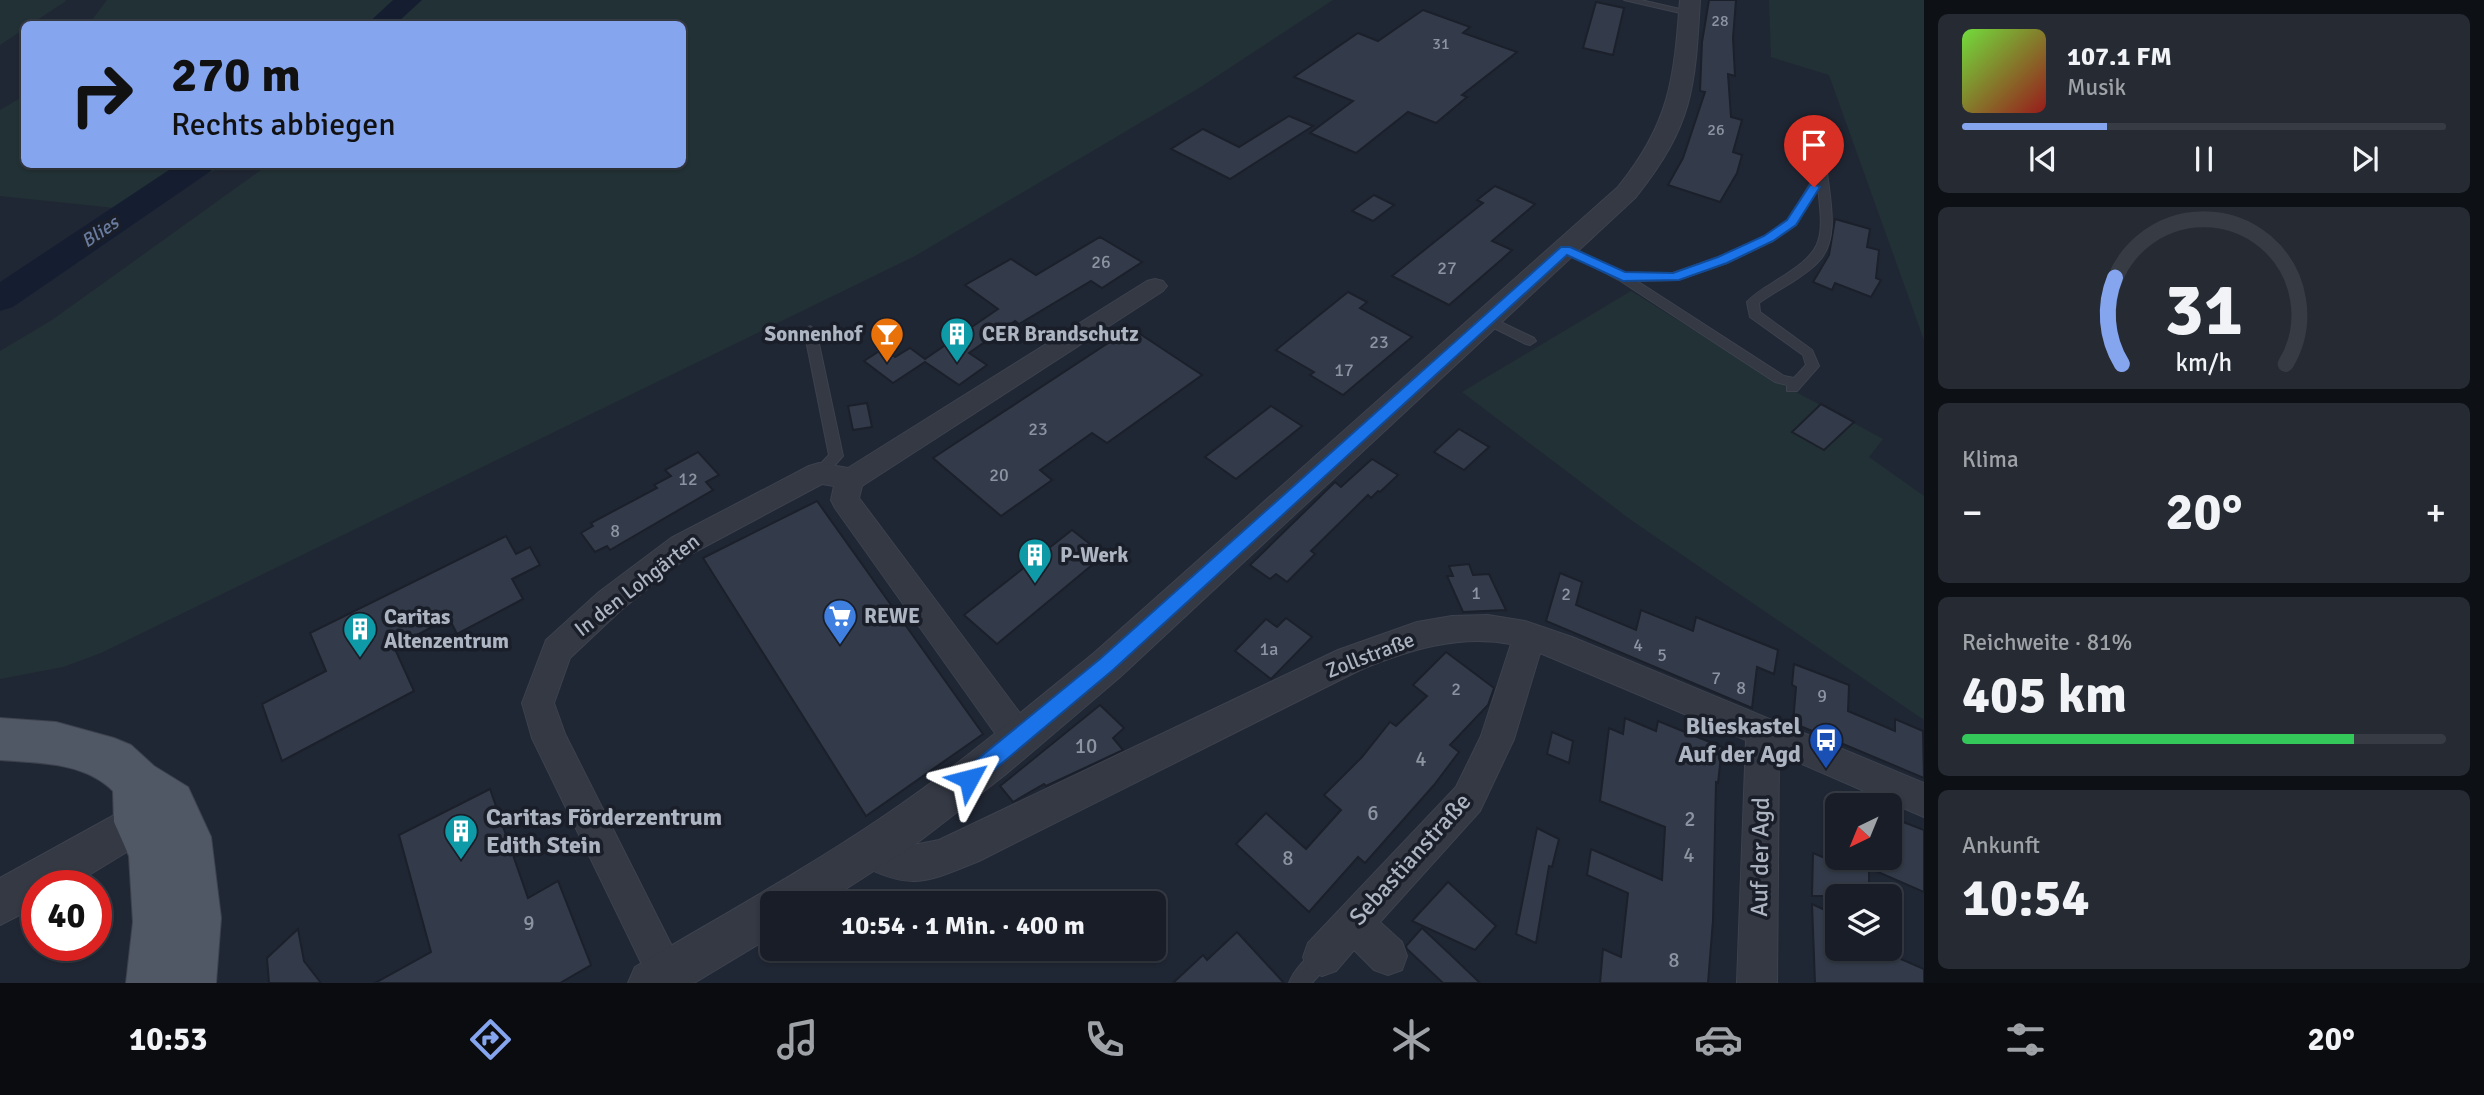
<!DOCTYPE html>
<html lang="de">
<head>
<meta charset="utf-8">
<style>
  body { margin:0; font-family:Signika,sans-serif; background:#252a33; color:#f1f3f6; height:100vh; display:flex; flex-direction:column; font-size:26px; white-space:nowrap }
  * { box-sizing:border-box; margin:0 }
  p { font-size:23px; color:#9fa2a7 }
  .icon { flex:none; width:38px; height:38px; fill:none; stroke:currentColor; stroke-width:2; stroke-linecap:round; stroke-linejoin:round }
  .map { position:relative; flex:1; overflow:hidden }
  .sheet { display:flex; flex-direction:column; gap:14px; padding:14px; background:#0d1015; width:560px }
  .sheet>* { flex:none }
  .guide { position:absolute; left:21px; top:21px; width:665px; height:147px; border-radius:10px; box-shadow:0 2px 5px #0004,0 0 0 2px #363b44; background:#85a5ef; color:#111; overflow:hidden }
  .needle { width:46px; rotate:223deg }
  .tools { position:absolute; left:1825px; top:793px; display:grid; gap:14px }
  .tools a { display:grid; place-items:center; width:77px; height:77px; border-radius:10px; background:#181d27; box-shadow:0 2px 5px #0004,0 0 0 2px #363b44; font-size:35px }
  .speed { position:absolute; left:21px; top:870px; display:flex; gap:14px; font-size:35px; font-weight:700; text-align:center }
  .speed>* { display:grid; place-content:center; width:91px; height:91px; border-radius:50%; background:#181d27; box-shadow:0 2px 5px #0004,0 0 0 2px #363b44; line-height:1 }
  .speed .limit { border:10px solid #d22; background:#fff; color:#111 }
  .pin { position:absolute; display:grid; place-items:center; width:60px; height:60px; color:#fff; margin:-72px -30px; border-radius:50% 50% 50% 0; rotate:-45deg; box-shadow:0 0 7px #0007 }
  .pin .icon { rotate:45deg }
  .me { position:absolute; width:77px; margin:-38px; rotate:52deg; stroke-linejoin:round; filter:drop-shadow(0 0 5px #0008) }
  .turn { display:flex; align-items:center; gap:24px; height:147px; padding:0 35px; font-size:32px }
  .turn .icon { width:91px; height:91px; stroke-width:2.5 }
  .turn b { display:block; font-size:49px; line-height:60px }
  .big { font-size:52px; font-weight:800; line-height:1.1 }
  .sheet .tile { flex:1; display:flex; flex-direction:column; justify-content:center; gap:10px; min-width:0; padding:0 24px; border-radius:10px; background:#252a33 }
  .sheet .dial { align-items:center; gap:0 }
  .dial svg { height:182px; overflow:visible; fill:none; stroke:#363b44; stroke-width:7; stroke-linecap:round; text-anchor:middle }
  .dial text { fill:#f1f3f6; stroke:none }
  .song { display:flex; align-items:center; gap:21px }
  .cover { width:84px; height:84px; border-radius:10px; background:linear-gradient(135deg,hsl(100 70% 55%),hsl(0 70% 35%)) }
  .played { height:7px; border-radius:4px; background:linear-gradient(90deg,#85a5ef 30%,#363b44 30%) }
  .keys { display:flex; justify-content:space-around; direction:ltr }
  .heat { display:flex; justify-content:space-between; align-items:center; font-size:38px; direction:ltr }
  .charge { height:10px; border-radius:5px; background:linear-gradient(90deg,#34c759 81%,#363b44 0) }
  .trip { position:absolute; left:760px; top:891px; width:406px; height:70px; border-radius:10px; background:#181d27; box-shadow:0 2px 5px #0004,0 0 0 2px #363b44; font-weight:800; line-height:70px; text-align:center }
  .tabs { display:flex; height:112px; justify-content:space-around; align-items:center; background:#0a0c10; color:#9fa2a7 }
  .tabs .icon { width:49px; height:49px }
  .tabs .selected { color:#85a5ef }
  .tabs b { font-size:32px; color:#f1f3f6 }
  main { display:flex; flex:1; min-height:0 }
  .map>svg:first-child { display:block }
  .green { fill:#223135 }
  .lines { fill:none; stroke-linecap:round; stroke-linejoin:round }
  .river { fill:#151e30; fill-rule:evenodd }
  .building { fill:#333b4a; stroke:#1b202b; stroke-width:2 }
  .service-casing { stroke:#3d424e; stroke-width:2 }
  .minor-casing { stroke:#3d424e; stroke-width:2 }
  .tertiary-casing { stroke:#3d424e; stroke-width:2 }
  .primary-casing { stroke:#3d424e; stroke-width:2 }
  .service { fill:#343944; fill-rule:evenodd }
  .minor { fill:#343944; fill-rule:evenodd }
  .tertiary { fill:#343944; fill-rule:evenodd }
  .primary { fill:#515865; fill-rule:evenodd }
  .route { fill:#1a73e8; stroke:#114b97; stroke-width:2 }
  .labels { text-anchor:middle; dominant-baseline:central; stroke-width:7; stroke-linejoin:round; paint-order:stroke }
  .far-number-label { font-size:16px; fill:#8c94a2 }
  .number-label { font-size:18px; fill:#8c94a2 }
  .far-water-label { font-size:19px; font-style:italic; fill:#697b9e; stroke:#191e29 }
  .poi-label { font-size:21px; font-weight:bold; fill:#adb4c2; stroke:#191e29; text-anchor:start }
  .street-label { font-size:21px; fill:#adb4c2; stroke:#191e29 }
  .near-number-label { font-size:21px; fill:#8c94a2 }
  .near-poi-label { font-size:24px; font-weight:bold; fill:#adb4c2; stroke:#191e29; text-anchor:end }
  .near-street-label { font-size:24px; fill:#adb4c2; stroke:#191e29 }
</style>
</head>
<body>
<main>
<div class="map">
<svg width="1924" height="983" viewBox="0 0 1924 983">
  <rect width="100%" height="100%" fill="#202734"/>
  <!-- green -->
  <g class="green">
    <path d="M0,0H65L66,1L31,24H24V29L0,45Z"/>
    <path d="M107,0H1333L1199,88L915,256L101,653L63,667L0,679V351L52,320L268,165L682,164V24H89Z"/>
    <path d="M1769,0H1924V340L1829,75L1771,57Z"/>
    <path d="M24,96V164L229,165L115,208L0,196V110Z"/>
    <path d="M1631,291L1774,380L1883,439L1869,457L1924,496V720L1631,520L1462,392Z"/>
  </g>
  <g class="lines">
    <!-- river -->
    <g class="river">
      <path d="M393,0H422L396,24H367Z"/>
      <path d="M178,164H216L211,171L13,307L0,311V282Z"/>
    </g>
  </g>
  <!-- building -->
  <g class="building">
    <path d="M1709,0H1736L1733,38L1735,76L1728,74L1731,117L1742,120L1733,152L1742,155L1737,173L1720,202L1668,185L1683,158L1705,92L1700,91L1702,42Z"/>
    <path d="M1596,2L1624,8L1613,55L1583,48Z"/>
    <path d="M1423,10L1470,27L1463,33L1517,52L1462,95L1467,97L1436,123L1408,112L1356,153L1310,133L1353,101L1294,77L1358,33L1378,41Z"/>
    <path d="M1289,116L1313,126L1230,179L1171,149L1203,129L1239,147Z"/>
    <path d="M1799,124L1834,130L1840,157L1804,152Z"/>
    <path d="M1495,186L1535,204L1492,241L1512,250L1501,260L1449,305L1392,276L1483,203L1477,200Z"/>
    <path d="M1374,195L1394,205L1373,221L1352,211Z"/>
    <path d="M1835,219L1870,229L1867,247L1879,250L1876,278L1881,280L1871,297L1835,283L1832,290L1813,282L1829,255Z"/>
    <path d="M1100,237L1142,262L1102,288L1091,281L1019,324L1015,321L969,353L987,365L959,385L925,362L893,383L864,361L884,348L895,357L910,348L925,359L998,309L965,285L1011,259L1036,275Z"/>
    <path d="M1348,292L1367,302L1360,308L1412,337L1343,395L1310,375L1314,372L1276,350Z"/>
    <path d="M1131,328L1202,375L1107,443L1092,433L1040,470L1052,480L1001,516L933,458Z"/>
    <path d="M867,403L872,427L853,430L848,406Z"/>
    <path d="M1821,404L1854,422L1824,450L1792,432Z"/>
    <path d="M1271,406L1302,426L1236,479L1205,457Z"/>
    <path d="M1459,429L1489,447L1464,470L1434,452Z"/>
    <path d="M698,452L719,475L706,482L713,490L610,550L607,546L595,552L581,533L593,526L591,523L657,488L654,485L671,476L665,470Z"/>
    <path d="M1372,459L1398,475L1380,492L1378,491L1371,498L1368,495L1311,551L1315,554L1287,582L1276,574L1270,579L1250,565L1335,482L1341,487Z"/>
    <path d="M817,501L983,734L866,816L703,558Z"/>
    <path d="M1072,530L1104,555L997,644L964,615Z"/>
    <path d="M506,536L516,554L530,547L540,565L512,579L523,599L457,634L449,618L394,647L414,691L282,761L262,704L326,671L310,633Z"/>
    <path d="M1469,564L1473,575L1489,574L1506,610L1463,612L1447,576H1453L1449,566Z"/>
    <path d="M1560,573L1582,582L1576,605L1636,630L1641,610L1693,631L1696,617L1778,650L1774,674L1757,667L1752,708L1546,621Z"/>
    <path d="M1286,618L1312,637L1271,679L1235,651L1266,619L1277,627Z"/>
    <path d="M1446,652L1494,688L1488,705L1450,745L1459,752L1434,785L1365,863L1358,857L1309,912L1236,844L1266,813L1306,849L1341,810L1324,795L1362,757L1390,722L1396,726L1427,696L1413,685Z"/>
    <path d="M1794,664L1849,685L1848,711L1895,731V719L1923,731L1924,778L1793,723L1796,687L1792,685Z"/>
    <path d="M1100,705L1124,728L1113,738L1123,750L1046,786L1044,784L1013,802L1000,786Z"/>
    <path d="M1625,718L1656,731L1658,721L1722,747L1718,783L1716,782L1713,920L1708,983H1600L1603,949L1621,957L1628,893L1587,875L1591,849L1662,880L1665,827L1600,801L1609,728L1623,734Z"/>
    <path d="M1552,732L1573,741L1569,763L1547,754Z"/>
    <path d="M490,789L528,898L558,881L591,965L560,983H375L431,952L399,835Z"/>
    <path d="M1890,817L1924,830V892L1869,868V896H1812L1813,853L1832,861L1833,858H1890Z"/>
    <path d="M1537,828L1559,839L1552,867L1549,866L1536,943L1516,934Z"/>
    <path d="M1448,882L1496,926L1475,950L1412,921Z"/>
    <path d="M1812,904L1838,916V948H1894V956L1924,969V983H1815Z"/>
    <path d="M1422,928L1455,959L1480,983H1443L1407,949L1406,946Z"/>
    <path d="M298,929L304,961L321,983H269L267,958Z"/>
    <path d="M1237,932L1284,983H1173L1203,955L1207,960Z"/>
  </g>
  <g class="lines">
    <!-- service casing -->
    <g class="service-casing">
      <g id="service">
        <path d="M1624,0H1641L1693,12L1689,15Z"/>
        <path d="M1822,169L1827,172C1830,200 1840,240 1818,262C1802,279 1778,289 1759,303L1760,312L1812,350L1819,366L1797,391H1787V385L1775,382L1619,280L1560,249L1562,247H1570L1625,273H1673L1719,257L1765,237L1788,221L1817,172ZM1818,188C1825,245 1822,252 1774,282C1764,288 1754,294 1747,302L1750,317L1803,355L1806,365L1794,378L1784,376L1637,281L1678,280L1727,263L1773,241L1796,225Z"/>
        <path d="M1488,316L1534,338L1536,341L1530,345L1526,344L1484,323L1482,320Z"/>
        <path d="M810,326L816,330L843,456L824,477L819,478L812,473L829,455L804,330Z"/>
        <path d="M1321,948L1328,951L1331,958L1328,965L1312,983H1289C1294,970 1308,954 1321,948Z"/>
      </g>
    </g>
    <!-- minor casing -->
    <g class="minor-casing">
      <g id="minor">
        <path d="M1155,279L1163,281L1167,286L1163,291L862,486L859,498L1031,728L1036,739L1031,750L1019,754L1007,750L835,508L831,500L834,486L822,484L691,554L621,610L570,658L554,703L565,734L686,974L683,983H651L532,738L522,703L546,640L599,592L671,538L809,466L819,463L848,468L1147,281Z"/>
        <path d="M1488,615L1525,621L1572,637L1924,783V817L1779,754L1777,983H1737L1746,740L1540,653L1514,739L1480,811L1380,922L1402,942L1407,956L1402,970L1388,975L1374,970L1354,950L1336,971L1322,976L1308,971L1303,957L1308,943L1456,787L1481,736L1511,644C1459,634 1408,650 1360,670L979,861C927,882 910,892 858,863L853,850L858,837L871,832L908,846L939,840L1338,650L1417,622L1452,616Z"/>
      </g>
    </g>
    <!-- tertiary casing -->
    <g class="tertiary-casing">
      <g id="tertiary">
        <path d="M1680,0H1700C1695,89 1693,125 1636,197L1120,677L1006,774L917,843L824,903H772V936L694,983H628L635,967C719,917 803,871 884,816C957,767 1025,709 1094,653L1618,187C1670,123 1674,79 1680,0Z"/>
        <path d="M138,802L153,808L159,822L153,836L71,886H37V906L0,925V878Z"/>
      </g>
    </g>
    <!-- primary casing -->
    <g class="primary-casing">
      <path id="primary" d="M0,718L56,722L114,738L131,745L154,766L188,787L211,837L221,918L216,983H126L133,922L129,856L114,822L113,791C84,762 39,763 0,760Z"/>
    </g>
    <!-- service -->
    <use href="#service" class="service"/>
    <!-- minor -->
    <use href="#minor" class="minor"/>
    <!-- tertiary -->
    <use href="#tertiary" class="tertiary"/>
    <!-- primary -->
    <use href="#primary" class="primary"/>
  </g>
  <!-- route -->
  <path class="route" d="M1814,184L1820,187L1796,225L1773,241L1727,263L1679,280L1623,281L1567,255L1113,670L976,785L969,788L962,785L959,779L962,772L1100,659L1561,247H1570L1625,272L1673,273L1718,257L1764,236L1787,220L1810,185Z"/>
  <!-- icons -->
  <defs>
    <g id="bar-pin" transform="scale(1.75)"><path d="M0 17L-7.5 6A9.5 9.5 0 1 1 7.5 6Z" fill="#e8710a" stroke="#191e29"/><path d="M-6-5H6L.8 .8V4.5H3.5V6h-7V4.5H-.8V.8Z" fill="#fff"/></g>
    <g id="building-pin" transform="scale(1.75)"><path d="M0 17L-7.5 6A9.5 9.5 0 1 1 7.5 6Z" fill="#0f9aa8" stroke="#191e29"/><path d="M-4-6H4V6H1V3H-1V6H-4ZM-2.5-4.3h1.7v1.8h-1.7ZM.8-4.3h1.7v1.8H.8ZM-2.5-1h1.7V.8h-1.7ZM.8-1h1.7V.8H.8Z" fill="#fff"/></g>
    <g id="supermarket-pin" transform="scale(1.75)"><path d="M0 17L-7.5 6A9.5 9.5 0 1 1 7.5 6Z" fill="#3f7fe0" stroke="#191e29"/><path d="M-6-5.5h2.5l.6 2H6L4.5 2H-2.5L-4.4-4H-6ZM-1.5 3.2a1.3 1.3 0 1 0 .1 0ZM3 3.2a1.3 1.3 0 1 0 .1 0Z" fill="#fff"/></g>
    <g id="bus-pin" transform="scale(1.75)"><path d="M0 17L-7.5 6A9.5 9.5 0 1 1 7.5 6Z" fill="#1a4fb4" stroke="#191e29"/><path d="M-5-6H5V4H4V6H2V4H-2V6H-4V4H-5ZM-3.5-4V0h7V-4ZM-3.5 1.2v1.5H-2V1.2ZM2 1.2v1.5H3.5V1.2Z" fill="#fff"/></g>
  </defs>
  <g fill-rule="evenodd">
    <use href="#bar-pin" x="887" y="334"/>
    <use href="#building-pin" x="957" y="334"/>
    <use href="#building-pin" x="1035" y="555"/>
    <use href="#supermarket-pin" x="840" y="616"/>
    <use href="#building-pin" x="360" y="629"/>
    <use href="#bus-pin" x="1826" y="740"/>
    <use href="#building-pin" x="461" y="831"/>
  </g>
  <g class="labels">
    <!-- far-number labels -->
    <g class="far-number-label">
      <text x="1720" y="21">28</text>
      <text x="1441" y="44">31</text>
      <text x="1716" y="130">26</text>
    </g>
    <!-- number labels -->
    <g class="number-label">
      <text x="1101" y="262">26</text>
      <text x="1447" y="268">27</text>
      <text x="1379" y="342">23</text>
      <text x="1344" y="370">17</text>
      <text x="1038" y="429">23</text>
      <text x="999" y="475">20</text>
      <text x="688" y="479">12</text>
      <text x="615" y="531">8</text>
      <text x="1476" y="593">1</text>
      <text x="1566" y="594">2</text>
      <text x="1638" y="645">4</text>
      <text x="1269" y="649">1a</text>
      <text x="1662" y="655">5</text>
      <text x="1716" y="678">7</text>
      <text x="1741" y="688">8</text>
      <text x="1456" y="689">2</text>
      <text x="1822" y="696">9</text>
    </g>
    <!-- far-water labels -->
    <g class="far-water-label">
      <text transform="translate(100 232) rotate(-34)">Blies</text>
    </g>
    <!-- poi labels -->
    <g class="poi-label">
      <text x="862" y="334" text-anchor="end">Sonnenhof</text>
      <text x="982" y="334">CER Brandschutz</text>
      <text x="1060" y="555">P-Werk</text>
      <text x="864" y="616">REWE</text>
      <text x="384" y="617">Caritas<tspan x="384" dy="24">Altenzentrum</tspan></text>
    </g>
    <!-- street labels -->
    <g class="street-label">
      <text transform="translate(637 585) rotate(-38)">In den Lohgärten</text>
      <text transform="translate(1370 655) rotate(-21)">Zollstraße</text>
    </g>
    <!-- near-number labels -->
    <g class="near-number-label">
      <text x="1086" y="746">10</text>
      <text x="1421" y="759">4</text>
      <text x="1373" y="813">6</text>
      <text x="1690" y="819">2</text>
      <text x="1689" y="855">4</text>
      <text x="1288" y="858">8</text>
      <text x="529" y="923">9</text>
      <text x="1674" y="960">8</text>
    </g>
    <!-- near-poi labels -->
    <g class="near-poi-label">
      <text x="1801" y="726">Blieskastel<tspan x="1801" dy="28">Auf der Agd</tspan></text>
      <text x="486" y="817" text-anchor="start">Caritas Förderzentrum<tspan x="486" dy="28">Edith Stein</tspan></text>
    </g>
    <!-- near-street labels -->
    <g class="near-street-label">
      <text transform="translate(1760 857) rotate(-89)">Auf der Agd</text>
      <text transform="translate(1410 859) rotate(-48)">Sebastianstraße</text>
    </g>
  </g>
</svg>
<div class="tools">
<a><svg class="needle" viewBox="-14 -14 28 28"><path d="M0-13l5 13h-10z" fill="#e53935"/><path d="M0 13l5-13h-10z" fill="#9fa2a7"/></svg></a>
<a><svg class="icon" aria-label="layers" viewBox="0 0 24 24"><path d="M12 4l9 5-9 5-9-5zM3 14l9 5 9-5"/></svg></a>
</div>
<div class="speed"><div class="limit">40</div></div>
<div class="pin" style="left:1814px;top:187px;background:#d93025"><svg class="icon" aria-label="arrive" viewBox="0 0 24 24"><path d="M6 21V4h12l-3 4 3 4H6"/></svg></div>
<svg class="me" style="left:969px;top:779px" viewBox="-20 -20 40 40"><path d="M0-17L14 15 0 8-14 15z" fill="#1a73e8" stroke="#fff" stroke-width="4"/></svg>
<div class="trip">10:54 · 1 Min. · 400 m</div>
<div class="guide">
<div class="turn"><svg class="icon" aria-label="right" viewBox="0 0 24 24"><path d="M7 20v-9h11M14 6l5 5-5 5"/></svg><div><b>270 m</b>Rechts abbiegen</div></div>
</div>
</div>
<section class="sheet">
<div class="tile">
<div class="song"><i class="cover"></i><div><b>107.1 FM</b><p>Musik</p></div></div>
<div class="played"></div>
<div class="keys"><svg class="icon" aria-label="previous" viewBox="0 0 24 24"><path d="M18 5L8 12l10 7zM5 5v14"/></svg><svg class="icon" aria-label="pause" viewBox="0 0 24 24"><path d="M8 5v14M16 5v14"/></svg><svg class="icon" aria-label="next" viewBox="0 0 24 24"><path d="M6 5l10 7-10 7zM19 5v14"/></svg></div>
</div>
<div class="tile dial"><svg viewBox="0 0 100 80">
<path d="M14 69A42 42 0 1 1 86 69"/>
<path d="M14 69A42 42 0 0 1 11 31" stroke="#85a5ef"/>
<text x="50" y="56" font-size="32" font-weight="700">31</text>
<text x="50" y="72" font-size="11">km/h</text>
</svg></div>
<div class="tile"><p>Klima</p>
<div class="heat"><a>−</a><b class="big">20°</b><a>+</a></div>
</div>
<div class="tile"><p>Reichweite · 81%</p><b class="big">405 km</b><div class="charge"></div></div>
<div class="tile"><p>Ankunft</p><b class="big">10:54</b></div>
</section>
</main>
<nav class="tabs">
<b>10:53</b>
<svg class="icon selected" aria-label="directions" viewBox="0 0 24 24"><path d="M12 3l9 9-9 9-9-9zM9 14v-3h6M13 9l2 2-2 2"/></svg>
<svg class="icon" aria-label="music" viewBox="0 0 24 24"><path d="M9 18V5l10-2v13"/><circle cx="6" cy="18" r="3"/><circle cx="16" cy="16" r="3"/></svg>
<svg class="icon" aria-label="phone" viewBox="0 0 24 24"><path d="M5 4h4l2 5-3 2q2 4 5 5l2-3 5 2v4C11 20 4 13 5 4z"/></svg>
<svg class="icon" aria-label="climate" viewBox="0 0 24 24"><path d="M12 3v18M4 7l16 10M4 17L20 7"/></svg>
<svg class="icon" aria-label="car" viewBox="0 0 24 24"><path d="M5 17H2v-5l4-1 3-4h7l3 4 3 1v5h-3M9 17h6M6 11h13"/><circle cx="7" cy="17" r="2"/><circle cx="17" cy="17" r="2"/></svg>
<svg class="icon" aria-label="filters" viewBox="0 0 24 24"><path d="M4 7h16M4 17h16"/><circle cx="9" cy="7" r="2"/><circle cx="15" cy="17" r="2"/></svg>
<b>20°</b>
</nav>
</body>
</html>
